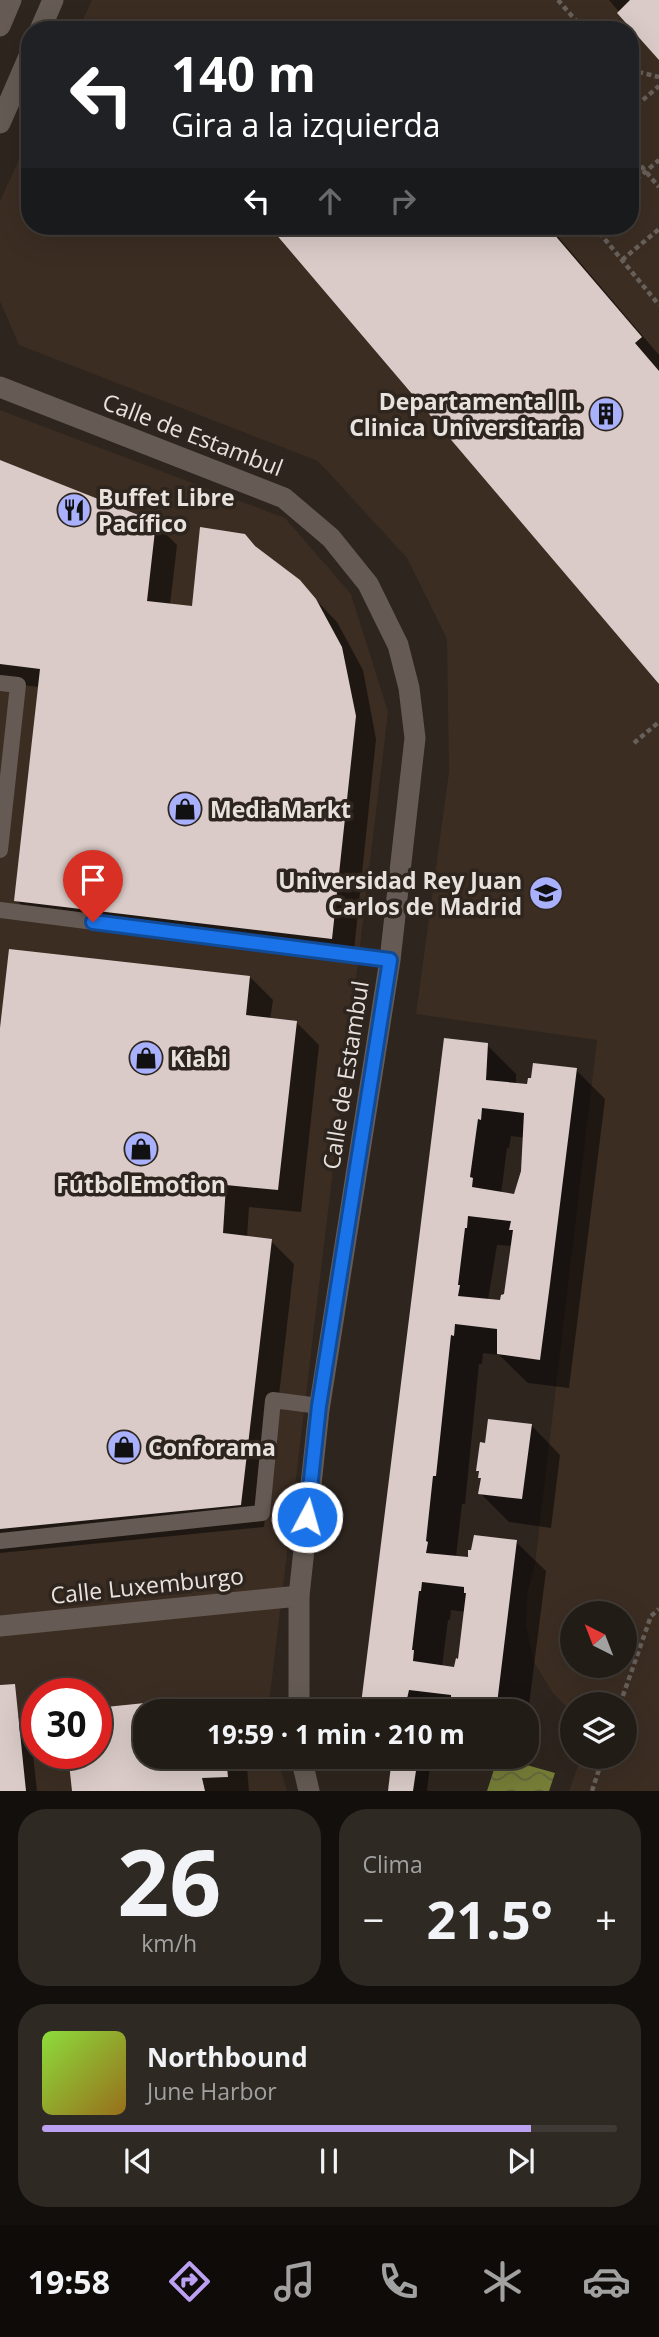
<!DOCTYPE html>
<html lang="es">
<head>
<meta charset="utf-8">
<style>
  body { margin:0; font-family:"Open Sans",sans-serif; background:#2e2923; color:#f1f3f6; height:100vh; display:flex; flex-direction:column; font-size:26px; white-space:nowrap }
  * { box-sizing:border-box; margin:0 }
  p { font-size:23px; color:#a2a1a1 }
  .icon { flex:none; width:38px; height:38px; fill:none; stroke:currentColor; stroke-width:2; stroke-linecap:round; stroke-linejoin:round }
  .map { position:relative; height:1791px; overflow:hidden }
  .drawer { display:flex; flex-direction:column; gap:18px; padding:18px; background:#130f0c; flex:1 }
  .drawer>* { flex:none }
  .banner { position:absolute; left:21px; top:21px; width:618px; height:214px; border-radius:28px; box-shadow:0 7px 28px #0002,0 0 0 2px #3f3a35; background:#202124; color:#fff; overflow:hidden }
  .needle { width:46px; rotate:318deg }
  .tools { position:absolute; left:560px; top:1601px; display:grid; gap:14px }
  .tools a { display:grid; place-items:center; width:77px; height:77px; border-radius:50%; background:#221c16; box-shadow:0 7px 28px #0002,0 0 0 2px #3f3a35; font-size:35px }
  .speed { position:absolute; left:21px; top:1678px; display:flex; gap:14px; font-size:35px; font-weight:700; text-align:center }
  .speed>* { display:grid; place-content:center; width:91px; height:91px; border-radius:50%; background:#221c16; box-shadow:0 7px 28px #0002,0 0 0 2px #3f3a35; line-height:1 }
  .speed .limit { border:10px solid #d22; background:#fff; color:#111 }
  .pin { position:absolute; display:grid; place-items:center; width:60px; height:60px; color:#fff; margin:-72px -30px; border-radius:50% 50% 50% 0; rotate:-45deg; box-shadow:0 0 7px #0007 }
  .pin .icon { rotate:45deg }
  .me { position:absolute; width:77px; margin:-38px; rotate:6deg; stroke-linejoin:round; filter:drop-shadow(0 0 5px #0008) }
  .turn { display:flex; align-items:center; gap:24px; height:147px; padding:0 35px; font-size:32px }
  .turn .icon { width:91px; height:91px; stroke-width:2.5 }
  .turn b { display:block; font-size:49px; line-height:60px }
  .lanes { display:flex; align-items:center; height:66px; padding:0 35px; background:#0003; justify-content:center; gap:35px; direction:ltr }
  .lanes .off { opacity:.35 }
  .big { font-size:52px; font-weight:700; line-height:1.1 }
  .drawer .card { flex:1; display:flex; flex-direction:column; justify-content:center; gap:10px; min-width:0; padding:0 24px; border-radius:28px; background:#2e2923 }
  .drawer .dial { align-items:center; gap:0 }
  .dial b { font-size:91px; line-height:1 }
  .song { display:flex; align-items:center; gap:21px }
  .cover { width:84px; height:84px; border-radius:10px; background:linear-gradient(135deg,hsl(90 70% 55%),hsl(40 70% 35%)) }
  .played { height:7px; border-radius:4px; background:linear-gradient(90deg,#bca0f2 85%,#3f3a35 85%) }
  .keys { display:flex; justify-content:space-around; direction:ltr }
  .heat { display:flex; justify-content:space-between; align-items:center; font-size:38px; direction:ltr }
  .drawer .tiles { flex:1; display:grid; gap:18px; grid-template-columns:1fr 1fr }
  .card:last-child { grid-column:span 2 }
  .trip { position:absolute; left:133px; top:1699px; width:406px; height:70px; border-radius:28px; background:#221c16; box-shadow:0 7px 28px #0002,0 0 0 2px #3f3a35; font-weight:700; line-height:70px; text-align:center }
  .tabs { display:flex; height:112px; justify-content:space-around; align-items:center; background:#0e0b09; color:#a2a1a1 }
  .tabs .icon { width:49px; height:49px }
  .tabs .on { color:#bca0f2 }
  .tabs b { font-size:32px; color:#f1f3f6 }
  .map>svg:first-child { display:block }
  .built { fill:#3b2d22; fill-rule:evenodd }
  .water { fill:url(#water-waves) }
  .shadow { fill:#0007; fill-rule:evenodd }
  .building { fill:#dacbc8; fill-rule:evenodd }
  .lines { fill:none; stroke-linecap:round; stroke-linejoin:round }
  .path { stroke:#68605a; stroke-width:4.5; stroke-dasharray:5 3.5; stroke-linecap:butt }
  .lane { stroke:#655b54; stroke-width:16 }
  .street { stroke:#655b54; stroke-width:21 }
  .secondary { stroke:#655b54; stroke-width:21 }
  .route-casing { stroke:#114b97; stroke-width:18 }
  .route { stroke:#1a73e8; stroke-width:12 }
  .labels { text-anchor:middle; dominant-baseline:central; stroke-width:7; stroke-linejoin:round; paint-order:stroke }
  .poi-label { font-size:23px; font-weight:bold; fill:#e8e2de; stroke:#2e251e; text-anchor:start }
  .street-label { font-size:23px; fill:#e8e2de; stroke:#2e251e }
</style>
</head>
<body>
<div class="map">
<svg width="659" height="1791" viewBox="0 0 659 1791">
  <defs>
    <pattern id="water-waves" width="16" height="10" patternUnits="userSpaceOnUse" patternTransform="scale(1.75)"><rect width="16" height="10" fill="#767d37"/><path d="M0 5q4-4 8 0t8 0" fill="none" stroke="#63663c"/></pattern>
  </defs>
  <rect width="100%" height="100%" fill="#2e251e"/>
  <!-- built -->
  <g class="built">
    <path d="M92,0H659V1791H569L581,1757H625V1704H572V1712L553,1693L534,1662L526,1626L527,1595L535,1564L597,1040L416,1014L449,772L447,639L407,558L318,461L19,345L0,301V201L30,136V226H630V30H78ZM572,1614H625V1666H572Z"/>
    <path d="M0,410L285,518L351,594L388,712L268,1711L145,1712V1757H277L287,1791H0ZM37,1694H96V1754H37Z"/>
  </g>
  <!-- water -->
  <path class="water" d="M498,1757L555,1773L549,1791H487Z"/>
  <!-- shadow -->
  <g class="shadow">
    <path d="M609,0H659V58Z"/>
    <path d="M286,226H549L659,355V680L278,233Z"/>
    <path d="M0,462L155,523L177,545L170,605L194,608L262,554L299,582L337,622L363,670L376,739L353,960L38,922L16,900L40,687L0,683Z"/>
    <path d="M250,977L273,1000L270,1020L296,1022L319,1045L301,1212L249,1207L247,1238L271,1241L294,1264L264,1527L0,1553V1040Z"/>
    <path d="M487,1045L516,1074V1084L529,1085L576,1070L605,1099L569,1388L528,1383L499,1355L483,1353L482,1364H479L465,1504H462L456,1557L469,1559L516,1542L546,1571L527,1721V1712H361ZM511,1136L526,1138L523,1171L515,1196L501,1194L507,1148H509ZM497,1245L512,1246L505,1296L502,1301L488,1300ZM451,1610L466,1612L460,1660L456,1669L442,1667L448,1620H450Z"/>
    <path d="M531,1425L560,1455L551,1528L509,1522L480,1493L482,1480L478,1470L487,1445Z"/>
    <path d="M219,1697L234,1712H145V1757H246L249,1791H74L70,1754H96V1710Z"/>
    <path d="M18,1715L30,1728L37,1791H0V1717Z"/>
    <path d="M394,1757H421L430,1766L427,1791H389Z"/>
    <path d="M477,1757H522L521,1765L480,1760Z"/>
  </g>
  <!-- building -->
  <g class="building">
    <path d="M630,0H659V60L617,13Z"/>
    <path d="M269,226H547L642,337L635,343L659,371V684Z"/>
    <path d="M0,460L156,522L147,601L192,606L200,527L245,534L255,546L300,580L316,599L342,647L356,716L332,939L14,901L40,669L0,664Z"/>
    <path d="M9,949L250,976L246,1015L297,1021L278,1190L226,1185L223,1233L272,1239L241,1505L0,1529V1028Z"/>
    <path d="M444,1038L488,1043L486,1080L527,1084L528,1078H531L533,1063L577,1068L550,1284L540,1360L497,1354V1329L455,1324L454,1336L451,1335L436,1476H433L426,1541L428,1542L426,1553L468,1557V1550H471L474,1535L517,1540L496,1712H451V1695L409,1690L404,1712H360ZM482,1108L524,1113L521,1171L514,1194L472,1187L473,1178L470,1177L478,1119L481,1120ZM468,1216L511,1221L509,1230H513L504,1294L501,1295L500,1300L458,1296L460,1285H458L465,1228H467ZM422,1582L464,1587V1593H466L458,1659L456,1658L454,1667L413,1661L414,1650H412L419,1591H421Z"/>
    <path d="M488,1419L532,1424L522,1499L478,1494L481,1478H478L479,1471H476L480,1442L485,1443Z"/>
    <path d="M15,1684L26,1791H0V1685Z"/>
    <path d="M145,1703V1757H226L228,1777L202,1778L205,1791H72L68,1754H96V1708Z"/>
    <path d="M392,1757H418L413,1791H388Z"/>
  </g>
  <g class="lines">
    <!-- path -->
    <g class="path">
      <path d="M558,0L584,30"/>
      <path d="M630,70L659,77"/>
      <path d="M630,111L659,86"/>
      <path d="M630,153L659,187"/>
      <path d="M630,185L659,160"/>
      <path d="M594,226L659,305"/>
      <path d="M622,260L659,229"/>
      <path d="M634,743L659,722"/>
      <path d="M620,1704L651,1616L659,1609"/>
      <path d="M592,1791L603,1757"/>
    </g>
    <!-- lane -->
    <g class="lane">
      <path d="M0,683L18,685L0,850"/>
      <path d="M0,910L390,960"/>
      <path d="M0,1541L262,1513L273,1400L319,1406"/>
    </g>
    <!-- street -->
    <g class="street">
      <path d="M0,387L284,498L331,538L368,584L398,645L409,688L415,738L390,960L319,1410L299,1596V1712"/>
      <path d="M0,1626L299,1596"/>
      <path d="M301,1757L309,1791"/>
    </g>
    <!-- secondary -->
    <g class="secondary">
      <path d="M0,26L11,0"/>
      <path d="M40,30L53,0"/>
      <path d="M0,123L30,54"/>
    </g>
  </g>
  <g class="lines">
    <!-- route casing -->
    <g class="route-casing">
      <path id="route" d="M93,922L390,960L319,1406L307,1517"/>
    </g>
    <!-- route -->
    <use href="#route" class="route"/>
  </g>
  <!-- icons -->
  <defs>
    <g id="building-disc" transform="scale(1.75)"><circle r="9.5" fill="#a9b0fc" stroke="#2e251e"/><path d="M-4-6H4V6H1V3H-1V6H-4ZM-2.5-4.3h1.7v1.8h-1.7ZM.8-4.3h1.7v1.8H.8ZM-2.5-1h1.7V.8h-1.7ZM.8-1h1.7V.8H.8Z" fill="#111"/></g>
    <g id="restaurant-disc" transform="scale(1.75)"><circle r="9.5" fill="#a9b0fc" stroke="#2e251e"/><path d="M-5-6h1v4h1v-4h1v4h1v-4h1v5L-1.5 .5V6h-2V.5L-5-1ZM5-6V6H3V1.5H1.5Q1.5-4 5-6Z" fill="#111"/></g>
    <g id="shop-disc" transform="scale(1.75)"><circle r="9.5" fill="#a9b0fc" stroke="#2e251e"/><path d="M-5-2.5h2.3a2.7 3.5 0 0 1 5.4 0H5L5.5 6h-11ZM-1.5-2.5h3a1.5 2.3 0 0 0-3 0Z" fill="#111"/></g>
    <g id="university-disc" transform="scale(1.75)"><circle r="9.5" fill="#a9b0fc" stroke="#2e251e"/><path d="M0-5L7-2L0 1L-7-2ZM-4 1L0 2.5L4 1V4Q0 6-4 4Z" fill="#111"/></g>
  </defs>
  <g fill-rule="evenodd">
    <use href="#building-disc" x="606" y="414"/>
    <use href="#restaurant-disc" x="74" y="510"/>
    <use href="#shop-disc" x="185" y="809"/>
    <use href="#university-disc" x="546" y="893"/>
    <use href="#shop-disc" x="146" y="1058"/>
    <use href="#shop-disc" x="141" y="1149"/>
    <use href="#shop-disc" x="124" y="1447"/>
  </g>
  <g class="labels">
    <!-- poi labels -->
    <g class="poi-label">
      <text x="582" y="401" text-anchor="end">Departamental II.<tspan x="582" dy="26">Clinica Universitaria</tspan></text>
      <text x="98" y="497">Buffet Libre<tspan x="98" dy="26">Pacífico</tspan></text>
      <text x="210" y="809">MediaMarkt</text>
      <text x="522" y="880" text-anchor="end">Universidad Rey Juan<tspan x="522" dy="26">Carlos de Madrid</tspan></text>
      <text x="170" y="1058">Kiabi</text>
      <text x="141" y="1184" text-anchor="middle">FútbolEmotion</text>
      <text x="148" y="1447">Conforama</text>
    </g>
    <!-- street labels -->
    <g class="street-label">
      <text transform="translate(193 434) rotate(21)">Calle de Estambul</text>
      <text transform="translate(345 1075) rotate(-81)">Calle de Estambul</text>
      <text transform="translate(147 1585) rotate(-6)">Calle Luxemburgo</text>
    </g>
  </g>
</svg>
<div class="tools">
<a><svg class="needle" viewBox="-14 -14 28 28"><path d="M0-13l5 13h-10z" fill="#e53935"/><path d="M0 13l5-13h-10z" fill="#a2a1a1"/></svg></a>
<a><svg class="icon" aria-label="layers" viewBox="0 0 24 24"><path d="M12 4l9 5-9 5-9-5zM3 14l9 5 9-5"/></svg></a>
</div>
<div class="speed"><div class="limit">30</div></div>
<div class="pin" style="left:93px;top:922px;background:#d93025"><svg class="icon" aria-label="arrive" viewBox="0 0 24 24"><path d="M6 21V4h12l-3 4 3 4H6"/></svg></div>
<svg class="me" style="left:307px;top:1517px" viewBox="-20 -20 40 40"><circle r="17" fill="#1a73e8" stroke="#fff" stroke-width="3"/><path d="M0-11L8 9 0 5-8 9z" fill="#fff"/></svg>
<div class="trip">19:59 · 1 min · 210 m</div>
<div class="banner">
<div class="turn"><svg class="icon" aria-label="left" viewBox="0 0 24 24"><path d="M17 20v-9H6M10 6l-5 5 5 5"/></svg><div><b>140 m</b>Gira a la izquierda</div></div>
<div class="lanes"><svg class="icon" aria-label="left" viewBox="0 0 24 24"><path d="M17 20v-9H6M10 6l-5 5 5 5"/></svg><svg class="icon off" aria-label="ahead" viewBox="0 0 24 24"><path d="M12 20V5M6 11l6-6 6 6"/></svg><svg class="icon off" aria-label="right" viewBox="0 0 24 24"><path d="M7 20v-9h11M14 6l5 5-5 5"/></svg></div>
</div>
</div>
<section class="drawer">
<div class="tiles">
<div class="card dial"><b>26</b><p>km/h</p></div>
<div class="card"><p>Clima</p>
<div class="heat"><a>−</a><b class="big">21.5°</b><a>+</a></div>
</div>
<div class="card">
<div class="song"><i class="cover"></i><div><b>Northbound</b><p>June Harbor</p></div></div>
<div class="played"></div>
<div class="keys"><svg class="icon" aria-label="previous" viewBox="0 0 24 24"><path d="M18 5L8 12l10 7zM5 5v14"/></svg><svg class="icon" aria-label="pause" viewBox="0 0 24 24"><path d="M8 5v14M16 5v14"/></svg><svg class="icon" aria-label="next" viewBox="0 0 24 24"><path d="M6 5l10 7-10 7zM19 5v14"/></svg></div>
</div>
</div>
</section>
<nav class="tabs">
<b>19:58</b>
<svg class="icon on" aria-label="directions" viewBox="0 0 24 24"><path d="M12 3l9 9-9 9-9-9zM9 14v-3h6M13 9l2 2-2 2"/></svg>
<svg class="icon" aria-label="music" viewBox="0 0 24 24"><path d="M9 18V5l10-2v13"/><circle cx="6" cy="18" r="3"/><circle cx="16" cy="16" r="3"/></svg>
<svg class="icon" aria-label="phone" viewBox="0 0 24 24"><path d="M5 4h4l2 5-3 2q2 4 5 5l2-3 5 2v4C11 20 4 13 5 4z"/></svg>
<svg class="icon" aria-label="climate" viewBox="0 0 24 24"><path d="M12 3v18M4 7l16 10M4 17L20 7"/></svg>
<svg class="icon" aria-label="car" viewBox="0 0 24 24"><path d="M5 17H2v-5l4-1 3-4h7l3 4 3 1v5h-3M9 17h6M6 11h13"/><circle cx="7" cy="17" r="2"/><circle cx="17" cy="17" r="2"/></svg>
</nav>
</body>
</html>
